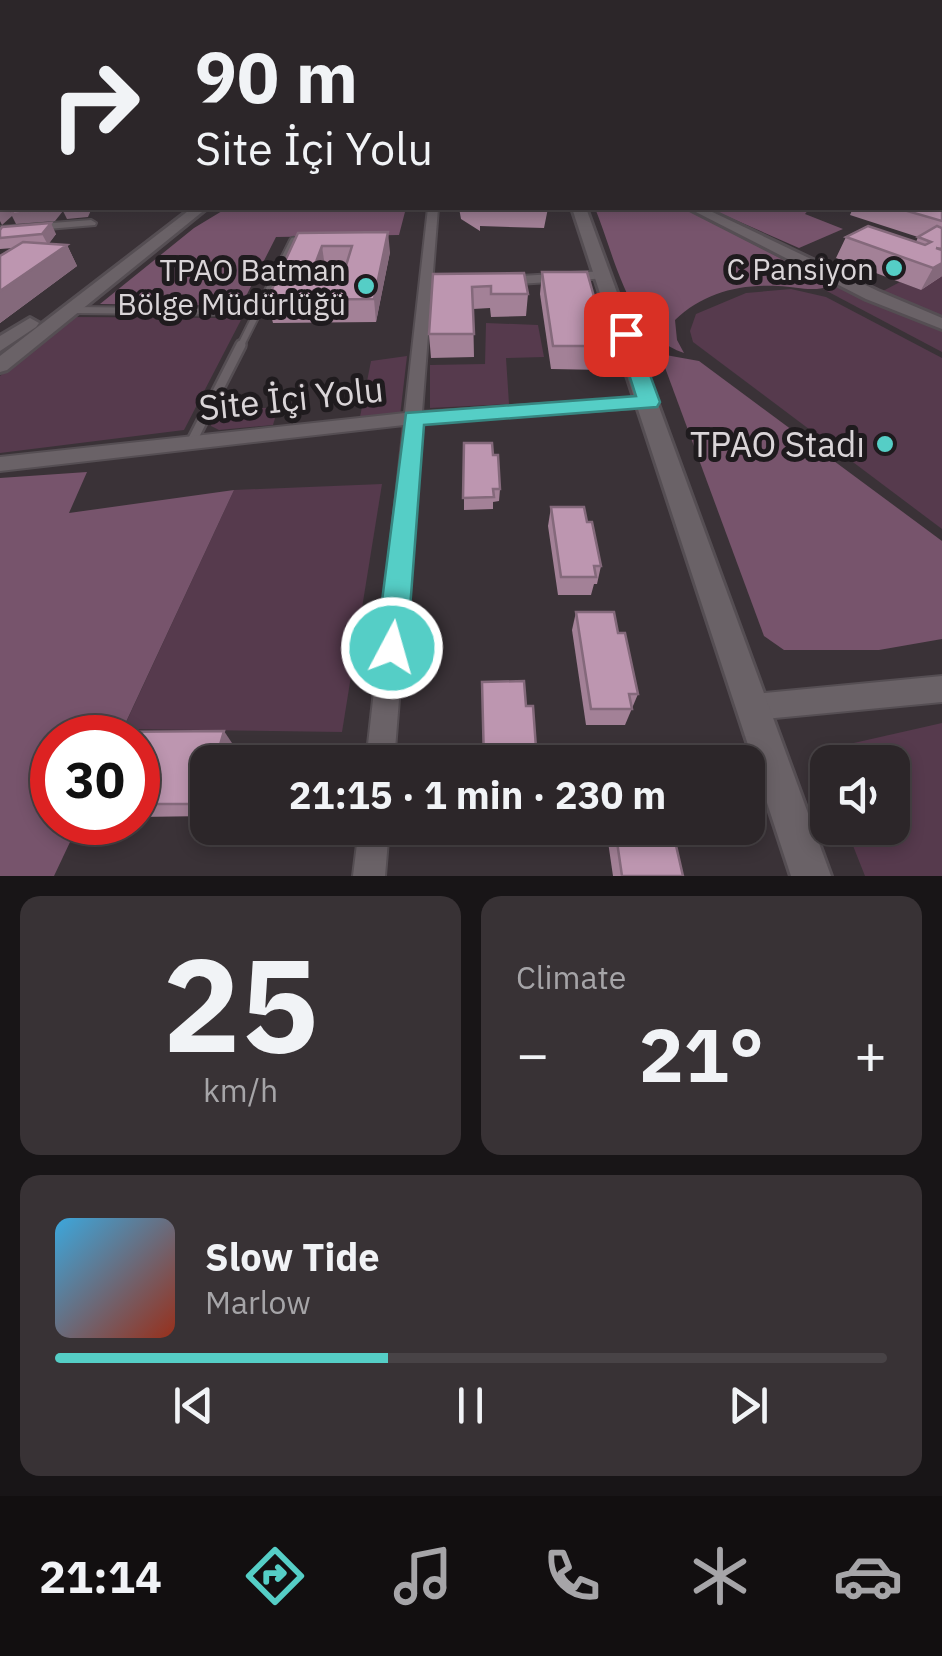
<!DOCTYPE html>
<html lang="en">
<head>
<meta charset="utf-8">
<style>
  body { margin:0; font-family:"IBM Plex Sans",sans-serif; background:#383235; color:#f1f3f6; height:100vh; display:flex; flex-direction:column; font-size:38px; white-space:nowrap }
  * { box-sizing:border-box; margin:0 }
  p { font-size:32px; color:#a6a5a8 }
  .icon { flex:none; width:55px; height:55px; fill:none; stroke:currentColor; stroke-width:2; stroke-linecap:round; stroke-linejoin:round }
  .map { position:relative; height:876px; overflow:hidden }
  .panel { display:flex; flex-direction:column; gap:20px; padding:20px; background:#181517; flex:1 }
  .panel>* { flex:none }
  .guide { position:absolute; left:0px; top:0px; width:942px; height:210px; box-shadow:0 5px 15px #0003,0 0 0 2px #484346; background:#2c2629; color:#f1f3f6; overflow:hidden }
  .buttons { position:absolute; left:810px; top:745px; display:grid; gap:20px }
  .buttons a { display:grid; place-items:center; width:100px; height:100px; border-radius:20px; background:#2c2629; box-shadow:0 5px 15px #0003,0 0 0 2px #484346; font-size:50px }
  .speed { position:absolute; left:30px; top:715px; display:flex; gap:20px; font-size:50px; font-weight:700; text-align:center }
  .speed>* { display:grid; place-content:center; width:130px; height:130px; border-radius:50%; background:#2c2629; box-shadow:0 5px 15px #0003,0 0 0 2px #484346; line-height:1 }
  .speed .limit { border:15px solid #d22; background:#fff; color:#111 }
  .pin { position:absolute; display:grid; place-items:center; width:85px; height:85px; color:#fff; margin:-42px; border-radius:20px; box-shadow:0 5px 15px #0006 }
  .me { position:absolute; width:110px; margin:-55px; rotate:6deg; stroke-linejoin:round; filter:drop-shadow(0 0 8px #0008) }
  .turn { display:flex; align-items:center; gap:35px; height:210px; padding:0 30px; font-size:45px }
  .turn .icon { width:130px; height:130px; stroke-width:2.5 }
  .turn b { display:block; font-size:70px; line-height:85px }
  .big { font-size:75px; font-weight:800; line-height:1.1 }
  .panel .card { flex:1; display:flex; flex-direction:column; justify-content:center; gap:15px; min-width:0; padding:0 35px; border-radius:20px; background:#383235 }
  .panel .dial { align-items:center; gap:0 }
  .dial b { font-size:130px; line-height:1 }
  .song { display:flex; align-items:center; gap:30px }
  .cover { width:120px; height:120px; border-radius:15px; background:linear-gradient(135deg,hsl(200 70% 55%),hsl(10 70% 35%)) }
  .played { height:10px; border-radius:5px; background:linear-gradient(90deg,#55cec6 40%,#484346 40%) }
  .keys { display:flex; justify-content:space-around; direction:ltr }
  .heat { display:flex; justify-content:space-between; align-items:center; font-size:55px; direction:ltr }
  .panel .tiles { flex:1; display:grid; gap:20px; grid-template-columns:1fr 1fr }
  .card:last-child { grid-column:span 2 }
  .trip { position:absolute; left:190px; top:745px; width:575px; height:100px; border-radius:20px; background:#2c2629; box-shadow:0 5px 15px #0003,0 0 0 2px #484346; font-weight:800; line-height:100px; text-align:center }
  .tabs { display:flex; height:160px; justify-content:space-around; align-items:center; background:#120f10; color:#a6a5a8 }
  .tabs .icon { width:70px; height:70px }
  .tabs .selected { color:#55cec6 }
  .tabs b { font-size:45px; color:#f1f3f6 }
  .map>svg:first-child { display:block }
  .green { fill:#563a4d }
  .forest { fill:#77546c }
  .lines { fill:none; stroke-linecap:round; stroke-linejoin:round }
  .service-far2-casing { stroke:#554e53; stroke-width:8 }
  .service-far1-casing { stroke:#554e53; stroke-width:10 }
  .service-casing { stroke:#554e53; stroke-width:14 }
  .minor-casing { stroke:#554e53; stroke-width:4 }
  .tertiary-casing { stroke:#554e53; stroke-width:6 }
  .primary-casing { stroke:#554e53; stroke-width:35 }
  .service-far2 { stroke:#6a6267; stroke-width:5 }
  .service-far1 { stroke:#6a6267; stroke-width:6 }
  .service { stroke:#6a6267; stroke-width:9 }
  .minor { fill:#6a6267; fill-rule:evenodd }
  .tertiary { fill:#6a6267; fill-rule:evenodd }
  .primary { stroke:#a46692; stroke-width:30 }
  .wall { fill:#a38197; fill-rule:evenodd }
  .shaded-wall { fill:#84697b }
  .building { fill:#bd96b0; stroke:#84697b; stroke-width:2.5; fill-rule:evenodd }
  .route { fill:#55cec6; stroke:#378681; stroke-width:2.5 }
  .poi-dot { fill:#55cec6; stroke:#1f1b1e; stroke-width:4 }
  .labels { text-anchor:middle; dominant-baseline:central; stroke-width:10; stroke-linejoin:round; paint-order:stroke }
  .far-poi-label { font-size:30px; fill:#dad5d8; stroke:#1f1b1e; text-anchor:end }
  .street-label { font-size:35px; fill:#dad5d8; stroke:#1f1b1e }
  .poi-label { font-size:35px; fill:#dad5d8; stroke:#1f1b1e; text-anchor:end }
</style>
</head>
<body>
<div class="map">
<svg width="942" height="876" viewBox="0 0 942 876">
  <rect width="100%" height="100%" fill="#3a3237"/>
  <!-- green -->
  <g class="green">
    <path d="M942,272V316L883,291L900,282L921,290Z"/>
    <path d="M833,285L942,329V352L823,289Z"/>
    <path d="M791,289L826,297L942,358V529L693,342L690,331L696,314L746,293Z"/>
    <path d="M74,317L242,318L184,430L0,453V376Z"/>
    <path d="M486,323L538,325L544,357L506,358L509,404L430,408V365L485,364Z"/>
    <path d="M407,356L400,416L360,417L371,361Z"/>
    <path d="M214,408H278L273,425L219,430L211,426Z"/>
    <path d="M382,484L342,732L123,729L234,490Z"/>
    <path d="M942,723V876H865L846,828H892V762H828L845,745Z"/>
  </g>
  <!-- forest -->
  <g class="forest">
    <path d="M227,208H406L399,235L276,237L241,306L100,304L194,228Z"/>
    <path d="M595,208H683L833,285C813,293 800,287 778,286C739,284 703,293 675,320L677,340L684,353C629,335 615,257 595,208Z"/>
    <path d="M708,208H810L805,214L843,229L799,248Z"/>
    <path d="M660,354L699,361L942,541V639L879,650H784L764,636Z"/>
    <path d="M87,472L69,513L234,490L119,737L52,738V822L79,823L54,876H0V478Z"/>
  </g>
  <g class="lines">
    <!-- service-far2 casing -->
    <g class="service-far2-casing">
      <path id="service-far2" d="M292,244L294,240"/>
    </g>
    <!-- service-far1 casing -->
    <g class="service-far1-casing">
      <g id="service-far1">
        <path d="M74,310L258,312"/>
        <path d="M240,347L293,241"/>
      </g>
    </g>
    <!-- service casing -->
    <g class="service-casing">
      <path id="service" d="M192,441L241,345"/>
    </g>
    <!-- minor casing -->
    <g class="minor-casing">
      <g id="minor">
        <path d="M0,155L2,156V160L0,161Z"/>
        <path d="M2,168V175L0,176V169Z"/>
        <path d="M428,208H438L422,412L649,397L657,402L649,407L421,423L394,762H366L404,425L0,471V457L405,413Z"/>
        <path d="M91,220L96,223L95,225L0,233V227Z"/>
        <path d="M604,271L608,272V278L503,285L497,281L503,277Z"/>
        <path d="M942,676V702L754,720L745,716L741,707L745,698L754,694Z"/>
        <path d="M359,828H389L385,876H353Z"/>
      </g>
    </g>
    <!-- tertiary casing -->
    <g class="tertiary-casing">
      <g id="tertiary">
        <rect x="940" y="159" width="2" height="6"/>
        <path d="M192,208H207L7,370L0,372V356Z"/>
        <path d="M572,208H586L831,876H791Z"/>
        <path d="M688,208H704L878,291L942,318V329L866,299Z"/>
        <path d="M30,318L39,323L36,327L0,351V336Z"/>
      </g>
    </g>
    <!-- primary casing -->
    <g class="primary-casing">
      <path id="primary" d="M0,102L2,101"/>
    </g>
    <!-- service-far2 -->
    <use href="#service-far2" class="service-far2"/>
    <!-- service-far1 -->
    <use href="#service-far1" class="service-far1"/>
    <!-- service -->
    <use href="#service" class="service"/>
    <!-- minor -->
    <use href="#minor" class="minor"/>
    <!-- tertiary -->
    <use href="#tertiary" class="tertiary"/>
    <!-- primary -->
    <use href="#primary" class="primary"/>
  </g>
  <!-- wall -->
  <g class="wall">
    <path d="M2,110V150H0V113Z"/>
    <path d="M459,208H548L544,228L480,226V231L461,219Z"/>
    <path d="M853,208H942V276L921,290L836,258L846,237L916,242L918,237L850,215Z"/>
    <path d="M0,230L56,234L48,244L67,245L77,266L0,323V256L14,248L0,249Z"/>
    <path d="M298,233L390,252L376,322L273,323L267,300ZM325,267H345L341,282L320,283Z"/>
    <path d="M542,272L608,346L603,370L551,369L540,294Z"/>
    <path d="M433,274L528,294L526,316L491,317L490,308L473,309L474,357L431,358L429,334Z"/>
    <path d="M464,443L493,455L500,489L499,501L493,502V509L464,510Z"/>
    <path d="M551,507L587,522L601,566L597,584H594L591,595H558L548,526Z"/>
    <path d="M576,612L618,633L638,694L625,725H586L572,630Z"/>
    <path d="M138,738L234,746L230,762H208V816L138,817Z"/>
    <path d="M606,828H672L683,876H613Z"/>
  </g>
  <!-- shaded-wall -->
  <g class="shaded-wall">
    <path d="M5,208H8L11,214L53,208H92L88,217L67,219L63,211L55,221L16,224L12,216L2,225L0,221V212Z"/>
    <path d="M51,223L56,234L48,245L42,234Z"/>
    <path d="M388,232L390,252L376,322L374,299Z"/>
    <path d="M67,245L77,266L0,323V291Z"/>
    <path d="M322,246L325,267L314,300L308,283Z"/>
    <path d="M942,263V276L921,290L933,268Z"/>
    <path d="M224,731L234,746L230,762H215Z"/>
    <path d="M208,787V808L203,804Z"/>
  </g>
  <!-- building -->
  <g class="building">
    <path d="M940,207L942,208V221L897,208Z"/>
    <path d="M17,208H53L50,211L10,214Z"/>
    <path d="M51,223L42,234L0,238V230L2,227Z"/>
    <path d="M868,226L925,245L931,242L918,237L937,226L942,228V249L936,248L942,250V263L933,268L846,237Z"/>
    <path d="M388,232L374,299L267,300L298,233ZM322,246H352L341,282L308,283Z"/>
    <path d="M23,242L67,245L0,291V256Z"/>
    <path d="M542,272H587L608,346H553Z"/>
    <path d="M524,273L528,294H491V286L472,287L474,334H429L433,274Z"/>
    <path d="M464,443H492L493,455H498L500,489H493L494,497L463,498Z"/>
    <path d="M551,507H584L587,522H592L601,566H594L596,577H561Z"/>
    <path d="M576,612H614L618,633H625L638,694H629L632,709H591Z"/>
    <path d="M524,681L526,706H533L537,762H484L482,682Z"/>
    <path d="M224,731L215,762H208V787L203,804H138V738H105L107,732Z"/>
    <path d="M615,828H672L683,876H622Z"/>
  </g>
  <!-- sky -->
  <linearGradient id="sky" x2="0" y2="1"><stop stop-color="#201c1e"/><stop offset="0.45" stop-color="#4f4f5e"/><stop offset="1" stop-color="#4f4f5e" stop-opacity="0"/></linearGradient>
  <rect width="942" height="223" fill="url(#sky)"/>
  <!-- route -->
  <path class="route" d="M619,330L635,334L660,402L657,407L424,425L407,648L403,658L392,663L380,658L376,648L406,413L636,396L616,334Z"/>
  <!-- markers -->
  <g class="poi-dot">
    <circle cx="894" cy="268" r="10"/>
    <circle cx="366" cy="286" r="10"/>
    <circle cx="885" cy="444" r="10"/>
  </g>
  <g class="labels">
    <!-- far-poi labels -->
    <g class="far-poi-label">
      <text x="874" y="268">C Pansiyon</text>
      <text x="346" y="269">TPAO Batman<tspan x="346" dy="34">Bölge Müdürlüğü</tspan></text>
    </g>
    <!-- street labels -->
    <g class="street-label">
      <text transform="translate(291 398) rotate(-6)">Site İçi Yolu</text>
    </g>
    <!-- poi labels -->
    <g class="poi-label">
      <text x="865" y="444">TPAO Stadı</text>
    </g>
  </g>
</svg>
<div class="buttons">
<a><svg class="icon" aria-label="sound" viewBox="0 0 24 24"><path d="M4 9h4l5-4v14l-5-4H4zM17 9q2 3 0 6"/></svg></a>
</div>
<div class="speed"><div class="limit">30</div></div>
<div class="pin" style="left:626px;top:334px;background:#d93025"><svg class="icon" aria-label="arrive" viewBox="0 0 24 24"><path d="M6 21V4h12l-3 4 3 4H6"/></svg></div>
<svg class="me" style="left:392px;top:648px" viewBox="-20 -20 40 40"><circle r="17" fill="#55cec6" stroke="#fff" stroke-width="3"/><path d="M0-11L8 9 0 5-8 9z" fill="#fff"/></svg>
<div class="trip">21:15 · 1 min · 230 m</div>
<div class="guide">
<div class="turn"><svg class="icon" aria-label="right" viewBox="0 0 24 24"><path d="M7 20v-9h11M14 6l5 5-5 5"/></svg><div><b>90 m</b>Site İçi Yolu</div></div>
</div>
</div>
<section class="panel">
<div class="tiles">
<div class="card dial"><b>25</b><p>km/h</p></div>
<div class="card"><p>Climate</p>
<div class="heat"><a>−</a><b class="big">21°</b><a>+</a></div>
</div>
<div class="card">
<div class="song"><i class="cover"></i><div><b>Slow Tide</b><p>Marlow</p></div></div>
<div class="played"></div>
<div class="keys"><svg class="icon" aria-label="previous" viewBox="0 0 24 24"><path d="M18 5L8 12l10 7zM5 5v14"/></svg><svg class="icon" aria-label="pause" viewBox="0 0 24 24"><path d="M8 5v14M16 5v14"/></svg><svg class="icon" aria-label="next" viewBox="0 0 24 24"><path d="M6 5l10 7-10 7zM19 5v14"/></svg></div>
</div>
</div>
</section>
<nav class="tabs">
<b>21:14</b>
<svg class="icon selected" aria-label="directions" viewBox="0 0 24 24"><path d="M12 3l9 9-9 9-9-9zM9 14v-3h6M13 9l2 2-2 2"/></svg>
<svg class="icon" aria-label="music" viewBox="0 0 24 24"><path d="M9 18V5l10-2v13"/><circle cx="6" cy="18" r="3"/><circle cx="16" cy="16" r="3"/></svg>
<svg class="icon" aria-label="phone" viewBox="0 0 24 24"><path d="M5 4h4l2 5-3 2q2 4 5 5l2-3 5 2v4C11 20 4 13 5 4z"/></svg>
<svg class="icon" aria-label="climate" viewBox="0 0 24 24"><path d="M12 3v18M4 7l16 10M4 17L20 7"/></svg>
<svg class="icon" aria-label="car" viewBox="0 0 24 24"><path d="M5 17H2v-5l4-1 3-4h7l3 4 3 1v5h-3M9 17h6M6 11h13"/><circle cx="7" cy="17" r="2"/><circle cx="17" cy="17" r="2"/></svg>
</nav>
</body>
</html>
